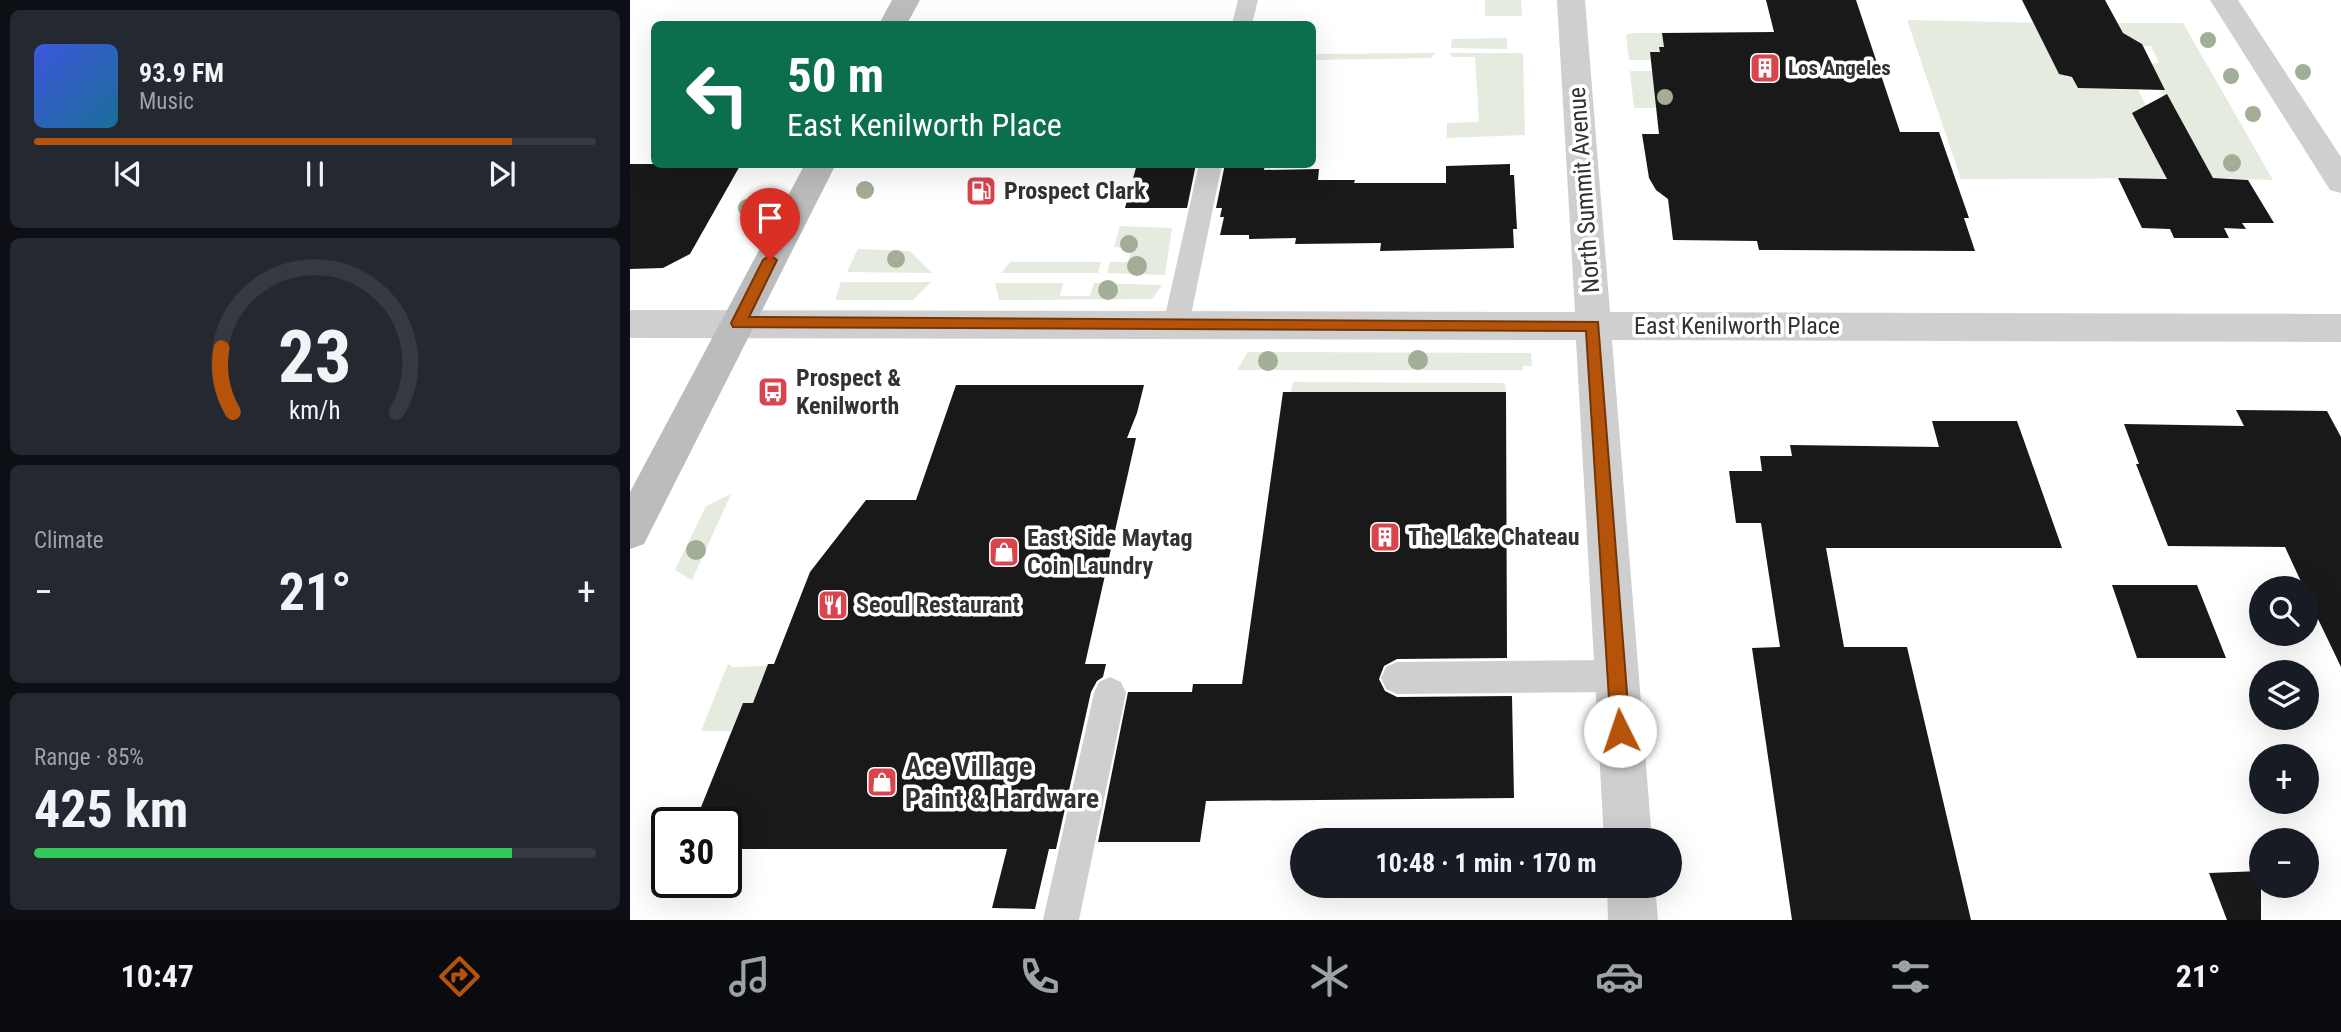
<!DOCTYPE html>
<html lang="en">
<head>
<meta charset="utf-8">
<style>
  body { margin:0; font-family:"Roboto Condensed",sans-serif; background:#242831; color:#f1f3f6; height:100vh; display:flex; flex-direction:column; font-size:26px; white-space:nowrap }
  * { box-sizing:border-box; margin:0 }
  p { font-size:23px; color:#9ea1a6 }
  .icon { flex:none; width:38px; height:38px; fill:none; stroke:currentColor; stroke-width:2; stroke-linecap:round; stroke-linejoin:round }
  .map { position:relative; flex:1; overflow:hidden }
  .side { display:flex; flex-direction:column; gap:10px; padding:10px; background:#0d0f14; width:630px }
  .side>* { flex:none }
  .hud { position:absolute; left:21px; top:21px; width:665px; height:147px; border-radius:10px; box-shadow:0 7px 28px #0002; background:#0b6e4f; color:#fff; overflow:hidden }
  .controls { position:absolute; left:1619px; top:576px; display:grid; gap:14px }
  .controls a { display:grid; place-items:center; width:70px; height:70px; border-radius:50%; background:#171b24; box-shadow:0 7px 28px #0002; font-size:35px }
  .speed { position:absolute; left:21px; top:807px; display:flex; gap:14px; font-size:35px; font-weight:700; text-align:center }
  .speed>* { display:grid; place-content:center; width:91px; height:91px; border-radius:50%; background:#171b24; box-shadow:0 7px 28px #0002; line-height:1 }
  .speed .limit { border:4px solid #111; border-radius:10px; background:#fff; color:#111 }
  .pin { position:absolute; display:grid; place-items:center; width:60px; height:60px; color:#fff; margin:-72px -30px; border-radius:50% 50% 50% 0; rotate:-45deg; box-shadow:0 0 7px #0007 }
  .pin .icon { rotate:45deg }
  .me { position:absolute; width:77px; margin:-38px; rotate:356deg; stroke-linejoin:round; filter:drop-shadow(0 0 5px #0008) }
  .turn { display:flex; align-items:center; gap:24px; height:147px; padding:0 21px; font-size:32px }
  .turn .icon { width:91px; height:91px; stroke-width:2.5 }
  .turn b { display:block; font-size:49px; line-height:60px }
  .big { font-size:52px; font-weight:700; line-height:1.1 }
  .side .card { flex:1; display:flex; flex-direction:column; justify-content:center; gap:10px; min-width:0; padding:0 24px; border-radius:10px; background:#242831 }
  .side .dial { align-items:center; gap:0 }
  .dial svg { height:182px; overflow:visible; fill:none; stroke:#363941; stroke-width:7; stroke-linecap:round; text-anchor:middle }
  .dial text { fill:#f1f3f6; stroke:none }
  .song { display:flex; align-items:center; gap:21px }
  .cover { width:84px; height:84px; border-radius:10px; background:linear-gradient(135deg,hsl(230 70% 55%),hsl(200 70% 35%)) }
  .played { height:7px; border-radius:4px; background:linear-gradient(90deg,#b45309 85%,#363941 85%) }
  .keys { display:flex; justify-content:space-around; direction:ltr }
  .heat { display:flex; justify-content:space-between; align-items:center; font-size:38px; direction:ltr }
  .charge { height:10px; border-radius:5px; background:linear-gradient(90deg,#34c759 85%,#363941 0) }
  .trip { position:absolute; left:660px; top:828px; width:392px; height:70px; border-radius:35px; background:#171b24; box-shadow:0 7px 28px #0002; font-weight:700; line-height:70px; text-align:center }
  .tabs { display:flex; height:112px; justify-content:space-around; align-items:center; background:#090b0e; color:#9ea1a6 }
  .tabs .icon { width:49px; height:49px }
  .tabs .current { color:#b45309 }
  .tabs b { font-size:32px; color:#f1f3f6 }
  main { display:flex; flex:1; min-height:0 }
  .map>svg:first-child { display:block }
  .green { fill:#e5ebdf }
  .building { fill:#191919 }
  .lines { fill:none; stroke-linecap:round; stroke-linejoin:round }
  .service { fill:#cfcfcf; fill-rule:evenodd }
  .minor { fill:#cfcfcf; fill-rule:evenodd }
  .secondary { fill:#bcbcbc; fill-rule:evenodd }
  .tree { fill:#a2ae97 }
  .route { fill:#b45309; stroke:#753606; stroke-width:2 }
  .labels { text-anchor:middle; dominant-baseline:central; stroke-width:7; stroke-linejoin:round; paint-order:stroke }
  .far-poi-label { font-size:21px; font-weight:bold; fill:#323232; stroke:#fff; text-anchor:start }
  .street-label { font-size:24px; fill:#323232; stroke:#fff }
  .poi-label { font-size:24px; font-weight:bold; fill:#323232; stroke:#fff; text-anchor:start }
  .near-poi-label { font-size:28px; font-weight:bold; fill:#323232; stroke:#fff; text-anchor:start }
</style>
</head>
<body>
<main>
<section class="side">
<div class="card">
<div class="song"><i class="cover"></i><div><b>93.9 FM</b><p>Music</p></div></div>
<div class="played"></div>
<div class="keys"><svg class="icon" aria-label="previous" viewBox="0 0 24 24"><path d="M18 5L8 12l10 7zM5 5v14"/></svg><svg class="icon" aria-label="pause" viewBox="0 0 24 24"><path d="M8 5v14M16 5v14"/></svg><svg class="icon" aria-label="next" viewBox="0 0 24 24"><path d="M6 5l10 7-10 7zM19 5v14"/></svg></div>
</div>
<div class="card dial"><svg viewBox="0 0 100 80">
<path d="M14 69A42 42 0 1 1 86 69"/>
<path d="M14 69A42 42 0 0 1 9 41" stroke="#b45309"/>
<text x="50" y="56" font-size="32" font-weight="700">23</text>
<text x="50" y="72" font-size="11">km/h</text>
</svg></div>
<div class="card"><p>Climate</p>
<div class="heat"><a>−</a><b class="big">21°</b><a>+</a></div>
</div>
<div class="card"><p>Range · 85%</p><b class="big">425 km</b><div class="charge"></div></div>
</section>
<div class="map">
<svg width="1711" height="920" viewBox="0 0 1711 920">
  <rect width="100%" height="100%" fill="#fff"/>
  <!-- green -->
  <g class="green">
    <path d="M855,0H891L892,16H855Z"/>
    <path d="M1277,20L1410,23L1434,74L1436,77H1442L1448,88L1508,90L1525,122H1507L1522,151H1541L1555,178L1331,179Z"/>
    <path d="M1488,23H1553L1643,180L1579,178L1515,64L1529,63L1521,46H1500Z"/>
    <path d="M1004,33H1032L1034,47H1029L1030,52H1020V60H999L996,35Z"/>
    <path d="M877,38V49L821,48L822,39Z"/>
    <path d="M805,53L801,58L686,60V54Z"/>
    <path d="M819,53H893L895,135L817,138V123L849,122L845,57H822Z"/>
    <path d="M1000,71H1022L1052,108H1004Z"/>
    <path d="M490,226L542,228L535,275L477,273L480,262H498L502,248L484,247Z"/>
    <path d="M228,249L280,251L302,273L217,272Z"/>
    <path d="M380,262H471L468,273H371Z"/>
    <path d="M211,282H301L283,300H205Z"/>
    <path d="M365,283H433L430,296H460L464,283L532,285L522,299L369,300Z"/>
    <path d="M618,352L901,353L902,366H893V370H607Z"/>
    <path d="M663,382L875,383L876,392H661Z"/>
    <path d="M101,494L62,580L45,570L76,506Z"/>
    <path d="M98,664L103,667L137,666L123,703L111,707L101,731H71Z"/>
  </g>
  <!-- building -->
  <g class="building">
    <path d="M1136,0H1226L1270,132H1309L1339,218H1334L1345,251L1129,250L1127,241L1043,240L1038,199L1026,190L1019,178L1012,134H1029L1020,52H1030L1029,47H1034L1032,33L1144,32Z"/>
    <path d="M1392,0H1475L1493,33L1512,44L1535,90L1448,88L1442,77L1429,74Z"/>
    <path d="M1537,94L1583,178L1618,180L1644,223H1612L1616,229L1594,228L1599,238H1544L1540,229L1512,228L1488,178L1537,179L1502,113Z"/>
    <path d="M0,164H111L60,254L33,268L0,269Z"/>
    <path d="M507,164H566L557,208H495Z"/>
    <path d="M595,164H635L634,170L689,169L688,180H725L724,183H816V166L880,164V175H884L887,229H883L884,248L750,251L751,243L665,244L666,238L619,239V235H590L594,217H590L592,208H586Z"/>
    <path d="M326,385H514L507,413L497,438H506L455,664H476L473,677L467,681L461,692L426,849H419L405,909L362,908L377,849H96V822H65L113,703H123L138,664H144L180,572L236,500H286Z"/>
    <path d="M653,392H876L877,658L767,659L754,666L749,679L755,691L767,697L882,696L884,798L576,801L570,842H468L498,692H562L563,684H612Z"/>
    <path d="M1606,410L1697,411L1711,437V667L1676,594V588H1674L1655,547L1538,546L1506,464H1509L1494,424L1614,426Z"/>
    <path d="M1302,421H1387L1432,548H1196L1214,647H1277L1341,920H1162L1122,648L1150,647L1131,523H1106L1099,471H1132L1130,456H1162L1160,445L1309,447Z"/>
    <path d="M1482,585H1567L1596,658H1507Z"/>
    <path d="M1631,871V920H1597L1579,873Z"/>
  </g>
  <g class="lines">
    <!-- service -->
    <g class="service">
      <path d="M608,0H628L622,24H602Z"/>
      <path d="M569,164H592L559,325L555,332L546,335L537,332L533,325Z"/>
      <path d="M986,660L997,665L1002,676L997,687L986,692L767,694L756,689L751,678L756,667L767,662Z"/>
      <path d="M480,677L491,682L496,693L449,920H413L464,693L469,682Z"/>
    </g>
    <!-- minor -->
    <g class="minor">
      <path d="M927,0H955L980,312L1711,314V342L982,340L1022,840H974L946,340L0,338V310L945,312Z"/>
      <path d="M1580,0H1608L1711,157V193L1700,190Z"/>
      <path d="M977,886H1025L1028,920H978Z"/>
    </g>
    <!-- secondary -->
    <g class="secondary">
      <path d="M262,0H290L277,24H249Z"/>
      <path d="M175,164H206L14,544L0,549V492Z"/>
    </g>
  </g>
  <!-- trees -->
  <g class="tree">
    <circle cx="1578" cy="40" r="8"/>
    <circle cx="1673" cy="72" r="8"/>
    <circle cx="1601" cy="76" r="8"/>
    <circle cx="1035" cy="97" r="8"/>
    <circle cx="1623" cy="114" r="8"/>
    <circle cx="1602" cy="163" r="9"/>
    <circle cx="235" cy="190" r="9"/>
    <circle cx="117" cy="208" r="9"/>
    <circle cx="499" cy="244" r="9"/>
    <circle cx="266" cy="259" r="9"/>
    <circle cx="507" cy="266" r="10"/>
    <circle cx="478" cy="290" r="10"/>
    <circle cx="788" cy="360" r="10"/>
    <circle cx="638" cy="361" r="10"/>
    <circle cx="66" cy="550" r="10"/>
  </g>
  <!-- route -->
  <path class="route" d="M140,255L147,260L119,317L968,322L1000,731L997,737L990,740L984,737L981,731L956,331L103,327L101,323L133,260Z"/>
  <!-- icons -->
  <defs>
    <g id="building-square" transform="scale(1.575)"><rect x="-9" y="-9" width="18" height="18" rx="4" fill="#d9444d" stroke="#fff"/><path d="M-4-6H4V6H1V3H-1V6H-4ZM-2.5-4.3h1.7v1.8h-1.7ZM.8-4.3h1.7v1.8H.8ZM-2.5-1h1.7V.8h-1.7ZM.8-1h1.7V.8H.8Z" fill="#fff"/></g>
    <g id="fuel-square" transform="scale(1.575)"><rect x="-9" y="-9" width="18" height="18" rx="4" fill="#d9444d" stroke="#fff"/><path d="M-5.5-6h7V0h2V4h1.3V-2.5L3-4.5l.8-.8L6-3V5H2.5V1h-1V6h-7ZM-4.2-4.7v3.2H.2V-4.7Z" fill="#fff"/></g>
    <g id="bus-square" transform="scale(1.575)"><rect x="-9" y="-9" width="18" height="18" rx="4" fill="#d9444d" stroke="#fff"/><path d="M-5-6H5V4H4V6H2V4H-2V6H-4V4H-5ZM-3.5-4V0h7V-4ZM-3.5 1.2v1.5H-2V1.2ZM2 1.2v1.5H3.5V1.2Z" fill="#fff"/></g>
    <g id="shop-square" transform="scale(1.575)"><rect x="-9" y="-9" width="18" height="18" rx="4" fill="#d9444d" stroke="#fff"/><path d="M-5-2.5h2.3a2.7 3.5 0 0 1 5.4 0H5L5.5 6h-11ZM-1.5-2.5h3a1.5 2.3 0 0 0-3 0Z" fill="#fff"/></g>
    <g id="restaurant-square" transform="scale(1.575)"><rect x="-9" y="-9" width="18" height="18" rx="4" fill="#d9444d" stroke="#fff"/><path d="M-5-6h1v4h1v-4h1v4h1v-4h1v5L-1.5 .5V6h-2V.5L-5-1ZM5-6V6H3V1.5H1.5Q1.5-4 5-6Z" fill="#fff"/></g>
  </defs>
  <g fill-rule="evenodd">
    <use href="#building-square" x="1135" y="68"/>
    <use href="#fuel-square" x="351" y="191"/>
    <use href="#bus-square" x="143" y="392"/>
    <use href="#building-square" x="755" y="537"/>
    <use href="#shop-square" x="374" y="552"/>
    <use href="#restaurant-square" x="203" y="605"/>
    <use href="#shop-square" x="252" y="782"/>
  </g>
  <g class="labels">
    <!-- far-poi labels -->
    <g class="far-poi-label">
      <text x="1158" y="68">Los Angeles</text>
    </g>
    <!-- street labels -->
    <g class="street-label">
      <text transform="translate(954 190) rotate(-94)">North Summit Avenue</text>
      <text x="1107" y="326">East Kenilworth Place</text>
    </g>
    <!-- poi labels -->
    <g class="poi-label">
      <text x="374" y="191">Prospect Clark</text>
      <text x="166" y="378">Prospect &amp;<tspan x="166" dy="28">Kenilworth</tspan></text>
      <text x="778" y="537">The Lake Chateau</text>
      <text x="397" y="538">East Side Maytag<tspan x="397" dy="28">Coin Laundry</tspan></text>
      <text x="226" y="605">Seoul Restaurant</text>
    </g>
    <!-- near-poi labels -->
    <g class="near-poi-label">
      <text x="275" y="766">Ace Village<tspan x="275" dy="32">Paint &amp; Hardware</tspan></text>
    </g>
  </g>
</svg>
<div class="controls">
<a><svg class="icon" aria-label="search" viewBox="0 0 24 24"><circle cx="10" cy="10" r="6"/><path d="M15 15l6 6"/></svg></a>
<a><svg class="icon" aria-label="layers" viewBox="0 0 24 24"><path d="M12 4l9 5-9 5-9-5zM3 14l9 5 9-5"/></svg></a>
<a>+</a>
<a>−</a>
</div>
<div class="speed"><div class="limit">30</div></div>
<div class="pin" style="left:140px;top:260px;background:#d93025"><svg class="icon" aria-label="arrive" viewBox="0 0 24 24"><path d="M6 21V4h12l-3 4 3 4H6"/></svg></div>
<svg class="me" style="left:990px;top:731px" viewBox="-20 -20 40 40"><circle r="19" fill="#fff"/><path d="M0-13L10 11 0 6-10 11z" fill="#b45309"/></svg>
<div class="trip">10:48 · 1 min · 170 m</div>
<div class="hud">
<div class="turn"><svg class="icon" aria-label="left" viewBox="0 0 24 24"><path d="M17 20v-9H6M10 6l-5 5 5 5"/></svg><div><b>50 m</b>East Kenilworth Place</div></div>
</div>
</div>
</main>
<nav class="tabs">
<b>10:47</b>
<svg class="icon current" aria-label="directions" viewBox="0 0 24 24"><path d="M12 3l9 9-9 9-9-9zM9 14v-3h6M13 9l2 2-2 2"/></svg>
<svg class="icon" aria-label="music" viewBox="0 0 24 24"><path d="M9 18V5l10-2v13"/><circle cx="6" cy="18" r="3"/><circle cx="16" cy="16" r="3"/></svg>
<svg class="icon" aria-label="phone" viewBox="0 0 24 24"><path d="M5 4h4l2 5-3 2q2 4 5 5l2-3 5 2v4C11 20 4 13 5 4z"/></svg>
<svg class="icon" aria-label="climate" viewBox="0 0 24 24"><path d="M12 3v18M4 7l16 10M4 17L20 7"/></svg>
<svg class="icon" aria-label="car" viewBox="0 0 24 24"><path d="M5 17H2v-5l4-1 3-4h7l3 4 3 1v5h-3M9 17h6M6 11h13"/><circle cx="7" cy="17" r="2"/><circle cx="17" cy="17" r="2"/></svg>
<svg class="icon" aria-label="filters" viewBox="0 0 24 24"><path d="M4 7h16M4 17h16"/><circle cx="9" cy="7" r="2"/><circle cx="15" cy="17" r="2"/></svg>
<b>21°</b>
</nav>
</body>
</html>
